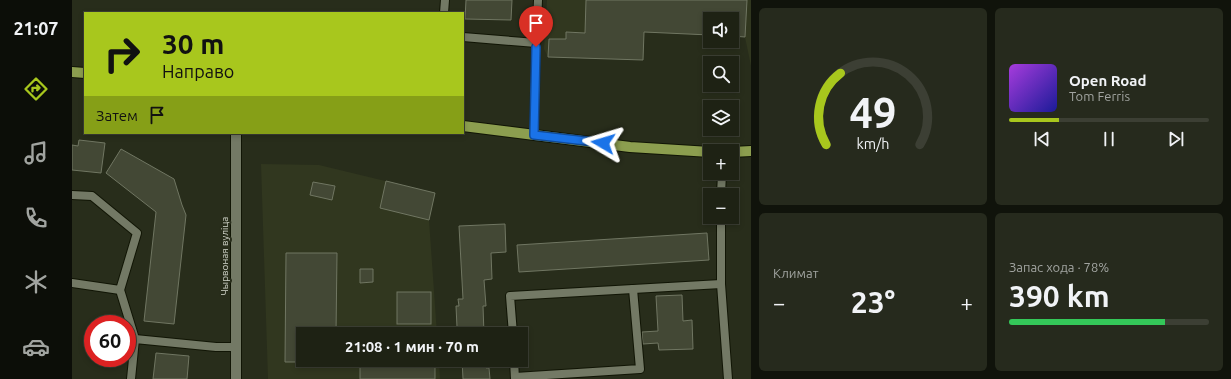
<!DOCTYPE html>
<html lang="ru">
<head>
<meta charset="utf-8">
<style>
  body { margin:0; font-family:Ubuntu,sans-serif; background:#262a1d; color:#f1f3f6; height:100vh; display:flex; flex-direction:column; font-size:15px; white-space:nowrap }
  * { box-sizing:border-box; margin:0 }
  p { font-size:13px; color:#a1a4a0 }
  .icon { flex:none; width:22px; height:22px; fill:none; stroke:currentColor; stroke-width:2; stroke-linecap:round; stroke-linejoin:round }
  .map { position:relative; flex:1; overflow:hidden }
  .sheet { display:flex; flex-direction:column; gap:8px; padding:8px; background:#10130b; width:480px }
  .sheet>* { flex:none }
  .guide { position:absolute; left:12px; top:12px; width:380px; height:122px; border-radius:0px; box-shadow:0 2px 6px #0003,0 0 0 1px #3c3f34; background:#a8c71d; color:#111; overflow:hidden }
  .controls { position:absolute; left:631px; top:12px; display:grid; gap:8px }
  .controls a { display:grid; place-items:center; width:36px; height:36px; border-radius:0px; background:#1e2214; box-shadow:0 2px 6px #0003,0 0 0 1px #3c3f34; font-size:20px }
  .speed { position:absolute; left:12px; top:315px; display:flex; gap:8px; font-size:20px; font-weight:700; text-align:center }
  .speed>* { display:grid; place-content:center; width:52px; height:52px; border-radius:50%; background:#1e2214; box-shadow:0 2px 6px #0003,0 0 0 1px #3c3f34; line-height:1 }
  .speed .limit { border:6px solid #d22; background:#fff; color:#111 }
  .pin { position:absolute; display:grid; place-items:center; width:34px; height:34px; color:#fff; margin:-41px -17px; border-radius:50% 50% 50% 0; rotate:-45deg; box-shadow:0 0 4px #0007 }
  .pin .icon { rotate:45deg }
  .me { position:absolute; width:44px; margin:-22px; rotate:277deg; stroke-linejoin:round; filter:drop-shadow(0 0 3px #0008) }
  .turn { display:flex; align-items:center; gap:14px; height:84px; padding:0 12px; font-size:18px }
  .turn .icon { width:52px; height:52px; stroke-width:2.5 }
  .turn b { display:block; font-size:28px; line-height:34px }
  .then { display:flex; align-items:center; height:38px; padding:0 12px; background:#0003; gap:8px; font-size:15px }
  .big { font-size:30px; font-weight:700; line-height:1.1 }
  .sheet .tile { flex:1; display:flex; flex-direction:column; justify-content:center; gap:6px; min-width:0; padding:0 14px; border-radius:6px; background:#262a1d }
  .sheet .dial { align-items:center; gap:0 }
  .dial svg { height:104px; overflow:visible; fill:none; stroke:#3c3f34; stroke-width:7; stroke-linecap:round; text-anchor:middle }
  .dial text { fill:#f1f3f6; stroke:none }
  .song { display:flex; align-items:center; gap:12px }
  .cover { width:48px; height:48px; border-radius:6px; background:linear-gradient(135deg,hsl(280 70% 55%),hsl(240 70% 35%)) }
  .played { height:4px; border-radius:2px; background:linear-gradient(90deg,#a8c71d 25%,#3c3f34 25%) }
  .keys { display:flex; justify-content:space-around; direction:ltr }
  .heat { display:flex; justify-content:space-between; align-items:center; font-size:22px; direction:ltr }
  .charge { height:6px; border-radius:3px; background:linear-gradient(90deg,#34c759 78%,#3c3f34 0) }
  .sheet .tiles { flex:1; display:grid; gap:8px; grid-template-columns:repeat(2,1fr) }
  .trip { position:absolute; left:224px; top:327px; width:232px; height:40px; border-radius:0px; background:#1e2214; box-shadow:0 2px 6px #0003,0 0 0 1px #3c3f34; font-weight:700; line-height:40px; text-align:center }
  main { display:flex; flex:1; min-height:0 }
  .tabs { display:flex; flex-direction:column; width:72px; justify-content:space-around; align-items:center; background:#0c0e08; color:#a1a4a0 }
  .tabs .icon { width:28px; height:28px }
  .tabs .active { color:#a8c71d }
  .tabs b { font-size:18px; color:#f1f3f6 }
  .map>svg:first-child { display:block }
  .built { fill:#31371f }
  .building { fill:#434835; stroke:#707662 }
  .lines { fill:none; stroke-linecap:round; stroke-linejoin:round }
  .service-casing { stroke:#111505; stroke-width:10 }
  .tertiary-casing { stroke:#111505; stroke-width:12 }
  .primary-casing { stroke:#111505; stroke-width:12 }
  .service { stroke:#737965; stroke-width:8 }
  .tertiary { stroke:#737965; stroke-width:10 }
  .primary { stroke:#8c9e4f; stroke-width:10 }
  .route-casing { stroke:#114b97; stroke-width:10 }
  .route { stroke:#1a73e8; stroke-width:7 }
  .labels { text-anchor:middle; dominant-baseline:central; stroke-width:4; stroke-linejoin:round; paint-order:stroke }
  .street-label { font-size:10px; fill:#d2d6cb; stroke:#282d1b }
</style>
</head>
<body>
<main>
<nav class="tabs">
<b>21:07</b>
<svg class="icon active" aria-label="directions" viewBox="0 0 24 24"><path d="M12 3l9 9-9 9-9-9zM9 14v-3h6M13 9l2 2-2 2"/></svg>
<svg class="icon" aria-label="music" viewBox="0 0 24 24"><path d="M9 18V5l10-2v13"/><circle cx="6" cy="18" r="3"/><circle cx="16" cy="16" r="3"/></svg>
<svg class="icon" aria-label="phone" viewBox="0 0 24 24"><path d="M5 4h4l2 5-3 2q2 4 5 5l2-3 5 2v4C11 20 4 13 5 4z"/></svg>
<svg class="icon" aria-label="climate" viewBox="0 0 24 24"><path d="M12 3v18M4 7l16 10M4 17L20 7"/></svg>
<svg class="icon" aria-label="car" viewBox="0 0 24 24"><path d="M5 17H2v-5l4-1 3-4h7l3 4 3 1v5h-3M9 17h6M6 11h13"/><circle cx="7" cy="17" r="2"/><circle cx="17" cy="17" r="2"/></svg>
</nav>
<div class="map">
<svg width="679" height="379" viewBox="0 0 679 379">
  <rect width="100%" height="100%" fill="#282d1b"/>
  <!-- built -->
  <g class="built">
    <path d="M475,0H679V66L673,37L660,36V19H638V35L572,32L571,60L476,57L472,49Z"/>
    <path d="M189,164L247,165L363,193L357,220L365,334H231V360H367L368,379H196Z"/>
  </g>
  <!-- building -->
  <g class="building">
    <path d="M394,0H440L439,20L393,19Z"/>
    <path d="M514,0H675L673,37L660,36V19H638V35L572,32L571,60L476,57L477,39H494V32L513,33Z"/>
    <path d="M7,140L33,143L29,173L0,170V145L6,146Z"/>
    <path d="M49,149L102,179L110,205L114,215L102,324L72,321L84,212L34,173Z"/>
    <path d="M314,181L363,193L357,220L308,208Z"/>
    <path d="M241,182L263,186L260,200L238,195Z"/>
    <path d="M433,224L434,252L419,253L420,279L412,280L414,306H411L412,334H388V327H385L384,306H387L386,299H391L387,226Z"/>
    <path d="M635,233L637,260L447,272L445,245Z"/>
    <path d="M214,253H265L264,334H231V362H213Z"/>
    <path d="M288,269H301V282L288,283Z"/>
    <rect x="325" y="292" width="34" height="32"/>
    <path d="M610,295L611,321L620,320L621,349L587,350L586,343L571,344L570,332L586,331L584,296Z"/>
    <path d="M84,353L117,356L115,379H81Z"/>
    <path d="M390,360H414V368H417L418,379H391Z"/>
    <path d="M288,365L363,366V379H288Z"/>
  </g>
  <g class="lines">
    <!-- service casing -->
    <g class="service-casing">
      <g id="service">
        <path d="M372,13L373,0"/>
        <path d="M391,37L464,43"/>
        <path d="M462,135L464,47L466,0"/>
        <path d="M0,195L20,196L65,233L48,290L63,339"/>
        <path d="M649,195L650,173"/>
        <path d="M649,217V284L656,379"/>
        <path d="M0,283L48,290"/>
        <path d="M441,334L438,296L649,284"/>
        <path d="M442,360L443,379"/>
        <path d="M443,377L568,369L561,289"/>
        <path d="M59,379L63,339L144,347H163"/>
      </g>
    </g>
    <!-- tertiary casing -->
    <g class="tertiary-casing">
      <path id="tertiary" d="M164,379V133"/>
    </g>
    <!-- primary casing -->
    <g class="primary-casing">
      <g id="primary">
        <path d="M0,72L13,73"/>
        <path d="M391,126L558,147L638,152"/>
        <path d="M660,152L679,151"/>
      </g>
    </g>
    <!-- service -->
    <use href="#service" class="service"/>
    <!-- tertiary -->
    <use href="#tertiary" class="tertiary"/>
    <!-- primary -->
    <use href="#primary" class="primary"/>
  </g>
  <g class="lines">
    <!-- route casing -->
    <g class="route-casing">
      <path id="route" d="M464,47L462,135L531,143"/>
    </g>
    <!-- route -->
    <use href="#route" class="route"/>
  </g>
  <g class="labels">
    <!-- street labels -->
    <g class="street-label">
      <text transform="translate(152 256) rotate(-90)">Чырвоная вуліца</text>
    </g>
  </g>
</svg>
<div class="controls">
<a><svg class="icon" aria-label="sound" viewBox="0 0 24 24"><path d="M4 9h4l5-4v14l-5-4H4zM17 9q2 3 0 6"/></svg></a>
<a><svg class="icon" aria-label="search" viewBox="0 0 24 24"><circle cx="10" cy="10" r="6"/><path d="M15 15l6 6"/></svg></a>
<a><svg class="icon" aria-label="layers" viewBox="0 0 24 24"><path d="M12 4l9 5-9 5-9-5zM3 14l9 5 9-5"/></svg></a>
<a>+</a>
<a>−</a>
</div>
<div class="speed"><div class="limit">60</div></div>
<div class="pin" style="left:464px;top:47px;background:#d93025"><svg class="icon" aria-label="arrive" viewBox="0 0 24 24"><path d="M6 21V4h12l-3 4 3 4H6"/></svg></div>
<svg class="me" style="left:531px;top:143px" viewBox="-20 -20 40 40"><path d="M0-17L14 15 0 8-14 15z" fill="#1a73e8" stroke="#fff" stroke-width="4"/></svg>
<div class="trip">21:08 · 1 мин · 70 m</div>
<div class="guide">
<div class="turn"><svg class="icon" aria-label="right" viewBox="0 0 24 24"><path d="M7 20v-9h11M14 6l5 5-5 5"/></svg><div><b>30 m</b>Направо</div></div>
<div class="then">Затем<svg class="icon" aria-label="arrive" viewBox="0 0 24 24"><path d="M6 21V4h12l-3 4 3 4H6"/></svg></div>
</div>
</div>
<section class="sheet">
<div class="tiles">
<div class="tile dial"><svg viewBox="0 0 100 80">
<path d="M14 69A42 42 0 1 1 86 69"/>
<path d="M14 69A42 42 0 0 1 25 14" stroke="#a8c71d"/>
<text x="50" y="56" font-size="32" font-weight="700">49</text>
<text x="50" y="72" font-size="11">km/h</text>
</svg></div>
<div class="tile">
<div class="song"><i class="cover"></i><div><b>Open Road</b><p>Tom Ferris</p></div></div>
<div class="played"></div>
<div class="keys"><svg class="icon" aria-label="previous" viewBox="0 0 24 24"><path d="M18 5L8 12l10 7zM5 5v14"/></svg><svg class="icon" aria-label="pause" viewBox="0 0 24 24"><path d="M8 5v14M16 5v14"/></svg><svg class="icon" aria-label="next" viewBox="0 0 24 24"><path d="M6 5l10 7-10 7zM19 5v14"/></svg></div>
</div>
<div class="tile"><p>Климат</p>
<div class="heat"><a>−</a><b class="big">23°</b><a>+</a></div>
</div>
<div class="tile"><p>Запас хода · 78%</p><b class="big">390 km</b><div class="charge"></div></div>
</div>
</section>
</main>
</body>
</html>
